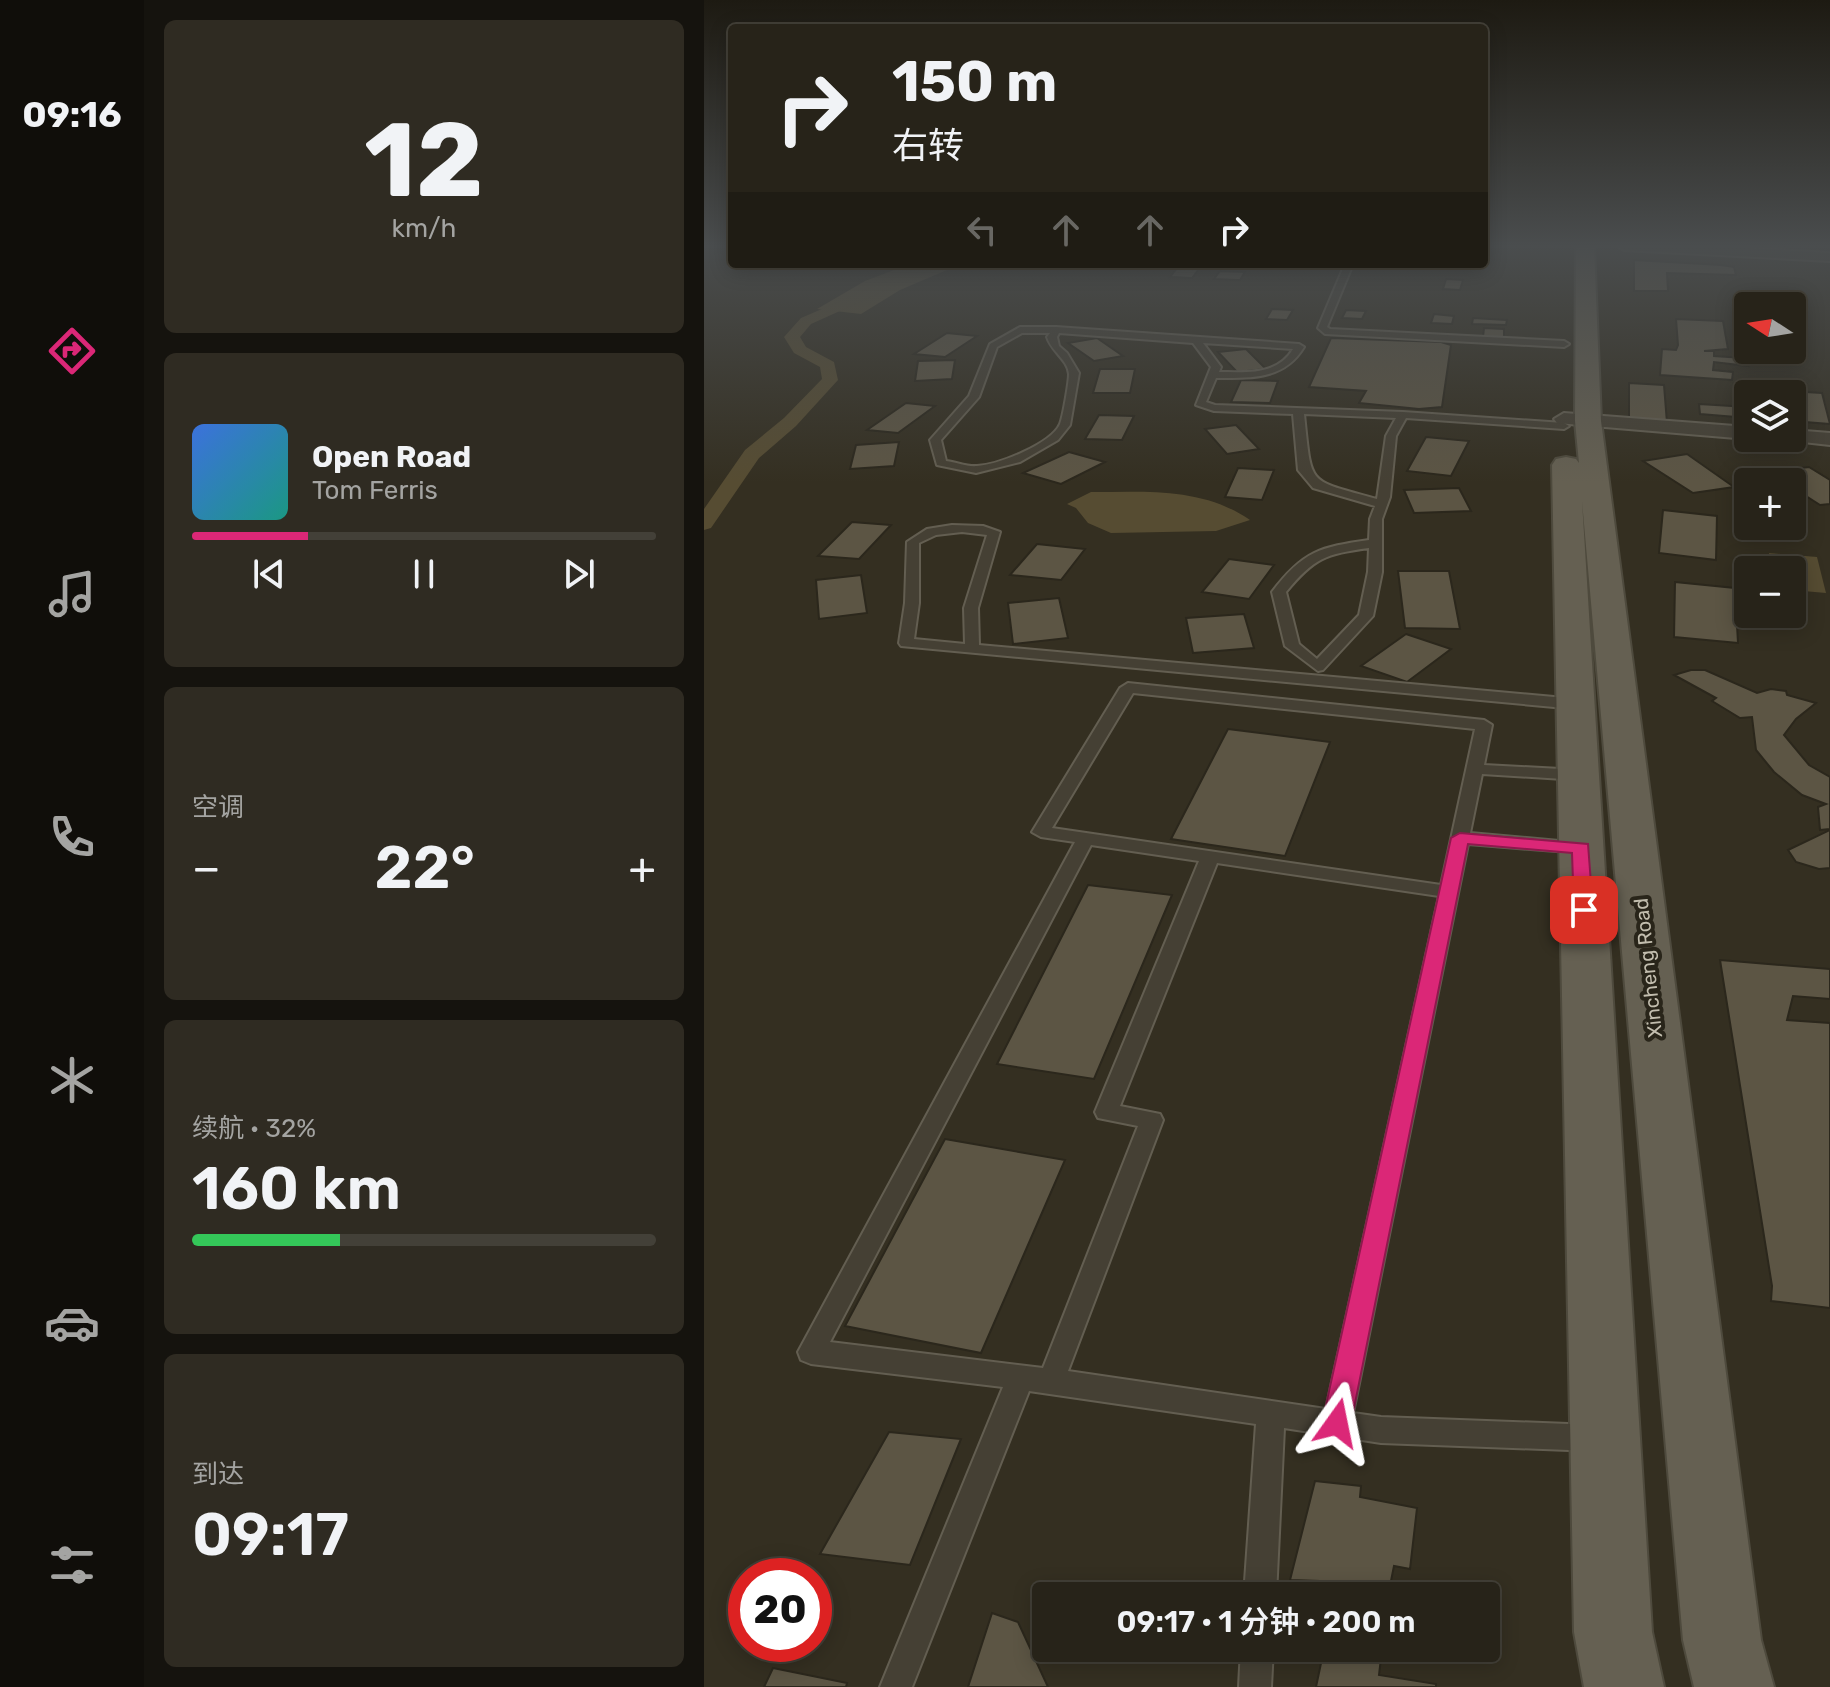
<!DOCTYPE html>
<html lang="zh">
<head>
<meta charset="utf-8">
<style>
  body { margin:0; font-family:Rubik,"Noto Sans SC",sans-serif; background:#2f2b22; color:#f1f3f6; height:100vh; display:flex; flex-direction:column; font-size:30px; white-space:nowrap }
  * { box-sizing:border-box; margin:0 }
  p { font-size:26px; color:#a4a4a2 }
  .icon { flex:none; width:44px; height:44px; fill:none; stroke:currentColor; stroke-width:2; stroke-linecap:round; stroke-linejoin:round }
  .map { position:relative; flex:1; overflow:hidden }
  .drawer { display:flex; flex-direction:column; gap:20px; padding:20px; background:#15130e; width:560px }
  .drawer>* { flex:none }
  .guide { position:absolute; left:24px; top:24px; width:760px; height:244px; border-radius:8px; box-shadow:0 4px 20px #0003,0 0 0 2px #434038; background:#272319; color:#f1f3f6; overflow:hidden }
  .needle { width:52px; rotate:282deg }
  .controls { position:absolute; left:1030px; top:292px; display:grid; gap:16px }
  .controls a { display:grid; place-items:center; width:72px; height:72px; border-radius:8px; background:#272319; box-shadow:0 4px 20px #0003,0 0 0 2px #434038; font-size:40px }
  .speed { position:absolute; left:24px; top:1558px; display:flex; gap:16px; font-size:40px; font-weight:700; text-align:center }
  .speed>* { display:grid; place-content:center; width:104px; height:104px; border-radius:50%; background:#272319; box-shadow:0 4px 20px #0003,0 0 0 2px #434038; line-height:1 }
  .speed .limit { border:12px solid #d22; background:#fff; color:#111 }
  .pin { position:absolute; display:grid; place-items:center; width:68px; height:68px; color:#fff; margin:-34px; border-radius:16px; box-shadow:0 4px 12px #0006 }
  .me { position:absolute; width:88px; margin:-44px; rotate:12deg; stroke-linejoin:round; filter:drop-shadow(0 0 6px #0008) }
  .turn { display:flex; align-items:center; gap:28px; height:168px; padding:0 32px; font-size:36px }
  .turn .icon { width:104px; height:104px; stroke-width:2.5 }
  .turn b { display:block; font-size:56px; line-height:68px }
  .lanes { display:flex; align-items:center; height:76px; padding:0 32px; background:#0003; justify-content:center; gap:40px; direction:ltr }
  .lanes .off { opacity:.35 }
  .big { font-size:60px; font-weight:600; line-height:1.1 }
  .drawer .widget { flex:1; display:flex; flex-direction:column; justify-content:center; gap:12px; min-width:0; padding:0 28px; border-radius:12px; background:#2f2b22 }
  .drawer .dial { align-items:center; gap:0 }
  .dial b { font-size:104px; line-height:1 }
  .song { display:flex; align-items:center; gap:24px }
  .cover { width:96px; height:96px; border-radius:12px; background:linear-gradient(135deg,hsl(220 70% 55%),hsl(170 70% 35%)) }
  .played { height:8px; border-radius:4px; background:linear-gradient(90deg,#db2777 25%,#434038 25%) }
  .keys { display:flex; justify-content:space-around; direction:ltr }
  .heat { display:flex; justify-content:space-between; align-items:center; font-size:44px; direction:ltr }
  .charge { height:12px; border-radius:6px; background:linear-gradient(90deg,#34c759 32%,#434038 0) }
  .trip { position:absolute; left:328px; top:1582px; width:468px; height:80px; border-radius:8px; background:#272319; box-shadow:0 4px 20px #0003,0 0 0 2px #434038; font-weight:600; line-height:80px; text-align:center }
  main { display:flex; flex:1; min-height:0 }
  .tab-bar { display:flex; flex-direction:column; width:144px; justify-content:space-around; align-items:center; background:#100e0a; color:#a4a4a2 }
  .tab-bar .icon { width:56px; height:56px }
  .tab-bar .active { color:#db2777 }
  .tab-bar b { font-size:36px; color:#f1f3f6 }
  .map>svg:first-child { display:block }
  .water { fill:#564c32 }
  .lines { fill:none; stroke-linecap:round; stroke-linejoin:round }
  .canal { fill:#564c32; fill-rule:evenodd }
  .building { fill:#5c5544; stroke:#2b271c; stroke-width:2 }
  .lane-casing { stroke:#635e51; stroke-width:4 }
  .street-casing { stroke:#635e51; stroke-width:4 }
  .primary-casing { stroke:#4e4a3d; stroke-width:4 }
  .lane { fill:#454034; fill-rule:evenodd }
  .street { fill:#454034; fill-rule:evenodd }
  .primary { fill:#656052; fill-rule:evenodd }
  .route { fill:#db2777; stroke:#8e194d; stroke-width:2 }
  .labels { text-anchor:middle; dominant-baseline:central; stroke-width:8; stroke-linejoin:round; paint-order:stroke }
  .street-label { font-size:20px; fill:#c2bdae; stroke:#29251a }
</style>
</head>
<body>
<main>
<nav class="tab-bar">
<b>09:16</b>
<svg class="icon active" aria-label="directions" viewBox="0 0 24 24"><path d="M12 3l9 9-9 9-9-9zM9 14v-3h6M13 9l2 2-2 2"/></svg>
<svg class="icon" aria-label="music" viewBox="0 0 24 24"><path d="M9 18V5l10-2v13"/><circle cx="6" cy="18" r="3"/><circle cx="16" cy="16" r="3"/></svg>
<svg class="icon" aria-label="phone" viewBox="0 0 24 24"><path d="M5 4h4l2 5-3 2q2 4 5 5l2-3 5 2v4C11 20 4 13 5 4z"/></svg>
<svg class="icon" aria-label="climate" viewBox="0 0 24 24"><path d="M12 3v18M4 7l16 10M4 17L20 7"/></svg>
<svg class="icon" aria-label="car" viewBox="0 0 24 24"><path d="M5 17H2v-5l4-1 3-4h7l3 4 3 1v5h-3M9 17h6M6 11h13"/><circle cx="7" cy="17" r="2"/><circle cx="17" cy="17" r="2"/></svg>
<svg class="icon" aria-label="filters" viewBox="0 0 24 24"><path d="M4 7h16M4 17h16"/><circle cx="9" cy="7" r="2"/><circle cx="15" cy="17" r="2"/></svg>
</nav>
<section class="drawer">
<div class="widget dial"><b>12</b><p>km/h</p></div>
<div class="widget">
<div class="song"><i class="cover"></i><div><b>Open Road</b><p>Tom Ferris</p></div></div>
<div class="played"></div>
<div class="keys"><svg class="icon" aria-label="previous" viewBox="0 0 24 24"><path d="M18 5L8 12l10 7zM5 5v14"/></svg><svg class="icon" aria-label="pause" viewBox="0 0 24 24"><path d="M8 5v14M16 5v14"/></svg><svg class="icon" aria-label="next" viewBox="0 0 24 24"><path d="M6 5l10 7-10 7zM19 5v14"/></svg></div>
</div>
<div class="widget"><p>空调</p>
<div class="heat"><a>−</a><b class="big">22°</b><a>+</a></div>
</div>
<div class="widget"><p>续航 · 32%</p><b class="big">160 km</b><div class="charge"></div></div>
<div class="widget"><p>到达</p><b class="big">09:17</b></div>
</section>
<div class="map">
<svg width="1126" height="1687" viewBox="0 0 1126 1687">
  <rect width="100%" height="100%" fill="#342f21"/>
  <!-- water -->
  <g class="water">
    <path d="M206,264H257L196,290L157,314L113,309L161,281Z"/>
    <path d="M387,492C443,492 498,487 546,520L512,531L407,533L384,523L372,508L363,504Z"/>
    <path d="M1065,553L1113,557L1122,593L1088,590V570H1068Z"/>
  </g>
  <g class="lines">
    <!-- canal -->
    <path class="canal" d="M222,264H240L107,324L96,337L102,347L130,362L134,380L92,426L55,458L7,528L0,530V509L41,450L80,418L118,379L116,367L90,353L80,337L97,318Z"/>
  </g>
  <!-- building -->
  <g class="building">
    <path d="M930,260L1017,265L1030,267L1032,275L963,273L964,291H930Z"/>
    <path d="M473,268L495,269L488,278L466,277Z"/>
    <path d="M516,271L541,272L536,280L510,279Z"/>
    <path d="M742,279L759,280L756,290L739,289Z"/>
    <path d="M568,309L589,310L583,320L562,319Z"/>
    <path d="M642,310L662,311L658,319L638,318Z"/>
    <path d="M730,314L750,316L748,324L727,323Z"/>
    <path d="M769,318L803,320L802,325L768,324Z"/>
    <path d="M972,319L1019,321L1024,349L1000,351H1010V356L1041,358L1044,366L1010,362L1009,370L1029,372L1028,380L956,375L958,349L972,350L974,345Z"/>
    <path d="M780,328L800,329V338L779,337Z"/>
    <path d="M243,333L273,336L241,357L210,354Z"/>
    <path d="M393,338L419,356L390,361L364,343Z"/>
    <path d="M627,338L737,342L747,345L738,407L715,409L655,403L662,391L605,387Z"/>
    <path d="M542,349L562,369L533,372L514,352Z"/>
    <path d="M251,360L248,379L211,381L214,361Z"/>
    <path d="M396,369H431L426,393H389Z"/>
    <path d="M537,380L574,381L566,403L527,402Z"/>
    <path d="M925,383L960,385L963,423L925,421Z"/>
    <path d="M1085,391L1118,393L1126,424L1088,421V394Z"/>
    <path d="M202,403L231,406L194,433L163,430Z"/>
    <path d="M995,404L1044,407V418L996,414Z"/>
    <path d="M395,415L430,416L418,440L381,439Z"/>
    <path d="M532,425L555,449L523,454L501,429Z"/>
    <path d="M722,437L765,441L747,476L703,471Z"/>
    <path d="M195,442L190,466L146,469L152,445Z"/>
    <path d="M365,452L401,462L357,484L319,473Z"/>
    <path d="M983,454L1030,487L989,493L939,461Z"/>
    <path d="M1105,467L1126,480V504L1116,505L1088,487V482H1081L1065,472Z"/>
    <path d="M534,468L570,470L558,500L521,497Z"/>
    <path d="M755,488L767,511L710,513L700,490Z"/>
    <path d="M959,510L1013,516L1012,560L955,553Z"/>
    <path d="M148,522L187,525L155,559L114,556Z"/>
    <path d="M333,544L381,549L357,580L306,575Z"/>
    <path d="M525,559L570,565L545,599L498,592Z"/>
    <path d="M694,571H745L756,629L701,628Z"/>
    <path d="M157,575L163,613L115,619L112,580Z"/>
    <path d="M971,582L1031,588L1034,643L970,637Z"/>
    <path d="M355,598L364,638L309,644L304,603Z"/>
    <path d="M540,614L550,648L489,653L482,618Z"/>
    <path d="M702,634L747,649L703,682L657,666Z"/>
    <path d="M987,670H1001L1053,693L1067,689L1082,691L1083,695L1112,703L1092,719L1080,735L1105,765L1126,777V829L1116,830L1114,807L1122,804L1098,795L1070,772L1052,750L1048,717L1036,718L1008,701L1012,698L970,675Z"/>
    <path d="M524,729L626,742L581,856L467,839Z"/>
    <path d="M1126,830V868L1115,869L1092,862L1084,850Z"/>
    <path d="M384,885L468,895L390,1079L293,1064Z"/>
    <path d="M1016,960L1126,969V999L1089,996L1083,1020L1126,1023V1308L1067,1301L1068,1286Z"/>
    <path d="M241,1139L361,1160L277,1353L141,1326Z"/>
    <path d="M185,1432L257,1439L206,1565L116,1554Z"/>
    <path d="M611,1481L657,1486L656,1497L713,1508L706,1569L690,1566L685,1591L664,1596L646,1582L586,1580Z"/>
    <path d="M288,1613L314,1622L344,1687H264Z"/>
    <path d="M620,1649L677,1658L675,1675L732,1684V1687H612Z"/>
    <path d="M69,1668L143,1683L142,1687H60Z"/>
  </g>
  <g class="lines">
    <!-- lane casing -->
    <g class="lane-casing">
      <g id="lane">
        <path d="M641,264H649L623,327L626,329L860,341L865,344L860,347L621,334L614,328Z"/>
        <path d="M316,327H352L595,344L600,347C580,380 547,378 512,378L502,402L511,405L699,412L860,423L865,426L860,429L702,418L692,436L686,497L678,519V572L669,616L619,670L614,671L581,646L568,592C599,551 616,547 665,540L666,519L671,506L609,488L594,470L589,414L510,411L492,405L507,367L489,343L355,333L353,337L355,346L363,353L375,373L366,425L354,440L316,462L272,473L233,465L226,440L265,396L286,344ZM318,333H346L343,337C347,351 364,360 365,374C365,382 359,417 356,424C347,444 294,465 273,466C263,467 252,462 242,461L237,440L275,397L293,347ZM499,343L589,349C573,376 541,372 515,372L517,367ZM600,414L692,418L682,436L673,499C602,479 608,488 600,414ZM665,548L664,572L655,615L613,659L595,644L582,592C610,558 621,554 665,548Z"/>
        <path d="M248,525L279,526L296,532L274,608L275,645L872,699L880,704L872,709L197,646L195,643L201,603L203,542L223,529ZM258,532L283,535L260,608L261,644L210,639L215,603V543L232,535Z"/>
        <path d="M424,683L780,720L788,725L780,765L875,770L883,775L875,780L778,774L766,833L877,843L886,848L877,853L764,844L649,1413L677,1417L890,1425L900,1429L904,1438L900,1447L890,1451L677,1443L580,1428L572,1596H540L552,1424L325,1391L208,1687H176L299,1387L107,1364L97,1360L94,1352L371,842L337,837L328,832L416,688ZM429,693L771,729L737,885L348,828ZM387,845L495,861L391,1112L394,1118L434,1126L339,1368L126,1342ZM513,863L735,896L622,1409L364,1371L459,1120L456,1114L416,1106Z"/>
        <path d="M537,1648H569L567,1687H535Z"/>
      </g>
    </g>
    <!-- street casing -->
    <g class="street-casing">
      <g id="street">
        <path d="M913,246H1007L1126,253V261L920,250Z"/>
        <path d="M860,413L1044,427V438H1049L1044,439L853,423L850,419Z"/>
        <path d="M1088,430L1126,433V445L1081,440L1079,438H1088Z"/>
      </g>
    </g>
    <!-- primary casing -->
    <g class="primary-casing">
      <path id="primary" d="M872,246H890L897,421L1057,1640L1070,1687H990L979,1640L878,501L948,1632L960,1687H880L870,1632L848,465L852,459L862,457L872,459L875,463L871,421Z"/>
    </g>
    <!-- lane -->
    <use href="#lane" class="lane"/>
    <!-- street -->
    <use href="#street" class="street"/>
    <!-- primary -->
    <use href="#primary" class="primary"/>
  </g>
  <!-- sky -->
  <linearGradient id="sky" x2="0" y2="1"><stop stop-color="#1d1a12"/><stop offset="0.51" stop-color="#4a4d4e"/><stop offset="1" stop-color="#4a4d4e" stop-opacity="0"/></linearGradient>
  <rect width="1126" height="482" fill="url(#sky)"/>
  <!-- route -->
  <path class="route" d="M756,833L884,844L889,910L880,916L870,910L868,853L764,844L647,1423L643,1432L633,1436L623,1432L618,1423L747,838Z"/>
  <g class="labels">
    <!-- street labels -->
    <g class="street-label">
      <text transform="translate(944 968) rotate(-96)">Xincheng Road</text>
    </g>
  </g>
</svg>
<div class="controls">
<a><svg class="needle" viewBox="-14 -14 28 28"><path d="M0-13l5 13h-10z" fill="#e53935"/><path d="M0 13l5-13h-10z" fill="#a4a4a2"/></svg></a>
<a><svg class="icon" aria-label="layers" viewBox="0 0 24 24"><path d="M12 4l9 5-9 5-9-5zM3 14l9 5 9-5"/></svg></a>
<a>+</a>
<a>−</a>
</div>
<div class="speed"><div class="limit">20</div></div>
<div class="pin" style="left:880px;top:910px;background:#d93025"><svg class="icon" aria-label="arrive" viewBox="0 0 24 24"><path d="M6 21V4h12l-3 4 3 4H6"/></svg></div>
<svg class="me" style="left:633px;top:1423px" viewBox="-20 -20 40 40"><path d="M0-17L14 15 0 8-14 15z" fill="#db2777" stroke="#fff" stroke-width="4"/></svg>
<div class="trip">09:17 · 1 分钟 · 200 m</div>
<div class="guide">
<div class="turn"><svg class="icon" aria-label="right" viewBox="0 0 24 24"><path d="M7 20v-9h11M14 6l5 5-5 5"/></svg><div><b>150 m</b>右转</div></div>
<div class="lanes"><svg class="icon off" aria-label="left" viewBox="0 0 24 24"><path d="M17 20v-9H6M10 6l-5 5 5 5"/></svg><svg class="icon off" aria-label="ahead" viewBox="0 0 24 24"><path d="M12 20V5M6 11l6-6 6 6"/></svg><svg class="icon off" aria-label="ahead" viewBox="0 0 24 24"><path d="M12 20V5M6 11l6-6 6 6"/></svg><svg class="icon" aria-label="right" viewBox="0 0 24 24"><path d="M7 20v-9h11M14 6l5 5-5 5"/></svg></div>
</div>
</div>
</main>
</body>
</html>
